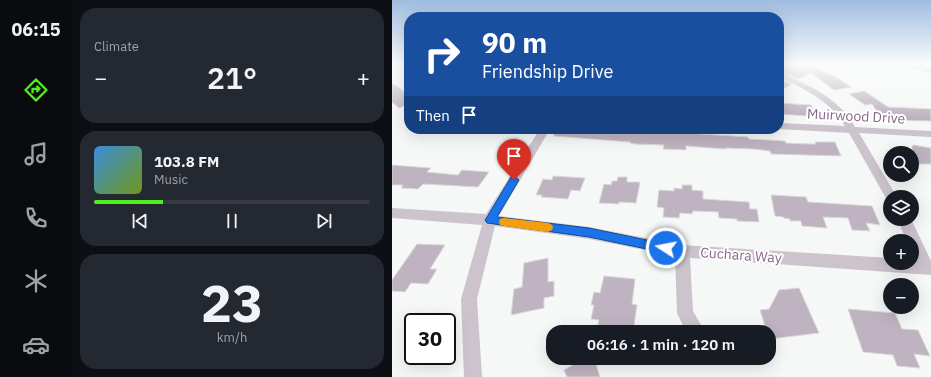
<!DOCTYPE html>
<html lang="en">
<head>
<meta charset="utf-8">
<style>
  body { margin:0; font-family:"IBM Plex Sans",sans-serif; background:#242831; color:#f1f3f6; height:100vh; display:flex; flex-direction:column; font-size:15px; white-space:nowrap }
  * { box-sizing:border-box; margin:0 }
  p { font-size:13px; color:#9ea1a6 }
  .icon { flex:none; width:22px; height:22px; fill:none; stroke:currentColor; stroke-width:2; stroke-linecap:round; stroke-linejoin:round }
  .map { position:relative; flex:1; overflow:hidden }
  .side { display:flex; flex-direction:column; gap:8px; padding:8px; background:#0d0f14; width:320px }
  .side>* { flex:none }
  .guide { position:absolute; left:12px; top:12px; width:380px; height:122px; border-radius:16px; box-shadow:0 4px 16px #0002; background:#1a4fa0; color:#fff; overflow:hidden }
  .controls { position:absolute; left:491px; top:146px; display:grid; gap:8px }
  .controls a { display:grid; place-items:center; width:36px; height:36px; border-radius:50%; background:#171b24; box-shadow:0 4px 16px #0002; font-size:20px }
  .speed { position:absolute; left:12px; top:313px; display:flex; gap:8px; font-size:20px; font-weight:700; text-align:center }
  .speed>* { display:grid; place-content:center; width:52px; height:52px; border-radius:50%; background:#171b24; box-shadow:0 4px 16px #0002; line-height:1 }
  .speed .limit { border:2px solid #111; border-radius:6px; background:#fff; color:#111 }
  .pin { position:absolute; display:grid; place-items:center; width:34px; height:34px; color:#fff; margin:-41px -17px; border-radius:50% 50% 50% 0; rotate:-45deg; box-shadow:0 0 4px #0007 }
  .pin .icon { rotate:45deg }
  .me { position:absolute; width:44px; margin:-22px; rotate:281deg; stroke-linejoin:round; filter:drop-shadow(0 0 3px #0008) }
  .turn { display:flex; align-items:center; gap:14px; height:84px; padding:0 12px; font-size:18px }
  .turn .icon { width:52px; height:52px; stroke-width:2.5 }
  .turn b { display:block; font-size:28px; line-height:34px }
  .then { display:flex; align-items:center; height:38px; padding:0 12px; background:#0003; gap:8px; font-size:15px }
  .big { font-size:30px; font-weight:600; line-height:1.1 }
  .side .card { flex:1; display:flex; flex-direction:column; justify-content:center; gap:6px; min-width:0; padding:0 14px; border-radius:16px; background:#242831 }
  .side .dial { align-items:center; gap:0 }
  .dial b { font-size:52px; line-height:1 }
  .song { display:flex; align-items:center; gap:12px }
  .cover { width:48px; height:48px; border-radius:6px; background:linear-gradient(135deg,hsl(210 70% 55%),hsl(80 70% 35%)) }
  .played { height:4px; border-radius:2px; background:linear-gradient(90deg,#50f01e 25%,#363941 25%) }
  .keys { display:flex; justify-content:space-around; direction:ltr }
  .heat { display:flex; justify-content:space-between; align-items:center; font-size:22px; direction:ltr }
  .trip { position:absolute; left:154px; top:325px; width:230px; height:40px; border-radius:16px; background:#171b24; box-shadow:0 4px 16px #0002; font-weight:600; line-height:40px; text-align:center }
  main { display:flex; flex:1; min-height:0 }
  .tab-bar { display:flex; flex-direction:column; width:72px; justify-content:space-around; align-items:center; background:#090b0e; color:#9ea1a6 }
  .tab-bar .icon { width:28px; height:28px }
  .tab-bar .active { color:#50f01e }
  .tab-bar b { font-size:18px; color:#f1f3f6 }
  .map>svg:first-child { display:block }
  .building { fill:#c0b3c1; stroke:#d8dad9 }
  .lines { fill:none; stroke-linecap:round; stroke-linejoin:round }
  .minor { fill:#ccc3cc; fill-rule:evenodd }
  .tertiary { fill:#ccc3cc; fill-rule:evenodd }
  .route { fill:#1a73e8; stroke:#114b97 }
  .slow { fill:#f59e0b }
  .labels { text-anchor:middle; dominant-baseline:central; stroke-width:4; stroke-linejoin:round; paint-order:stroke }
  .street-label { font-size:14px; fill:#886589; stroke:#fff }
</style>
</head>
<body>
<main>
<nav class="tab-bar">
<b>06:15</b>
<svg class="icon active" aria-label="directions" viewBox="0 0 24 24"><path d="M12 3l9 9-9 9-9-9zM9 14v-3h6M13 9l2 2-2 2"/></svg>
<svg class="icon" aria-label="music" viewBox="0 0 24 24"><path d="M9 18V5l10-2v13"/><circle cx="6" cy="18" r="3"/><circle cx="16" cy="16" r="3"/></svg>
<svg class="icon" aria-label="phone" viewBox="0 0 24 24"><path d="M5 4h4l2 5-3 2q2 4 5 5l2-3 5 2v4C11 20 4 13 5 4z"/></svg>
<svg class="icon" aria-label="climate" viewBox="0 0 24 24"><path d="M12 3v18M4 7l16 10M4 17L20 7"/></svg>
<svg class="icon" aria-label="car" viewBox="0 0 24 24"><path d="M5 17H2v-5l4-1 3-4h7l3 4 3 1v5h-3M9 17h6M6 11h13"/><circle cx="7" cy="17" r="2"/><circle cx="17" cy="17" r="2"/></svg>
</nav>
<section class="side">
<div class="card"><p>Climate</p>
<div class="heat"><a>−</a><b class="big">21°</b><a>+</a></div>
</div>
<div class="card">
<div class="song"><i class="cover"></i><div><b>103.8 FM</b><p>Music</p></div></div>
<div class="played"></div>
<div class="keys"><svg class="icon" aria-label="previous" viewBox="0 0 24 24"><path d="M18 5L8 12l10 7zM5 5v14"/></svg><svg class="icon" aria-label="pause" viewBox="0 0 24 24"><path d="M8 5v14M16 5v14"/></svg><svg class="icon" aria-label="next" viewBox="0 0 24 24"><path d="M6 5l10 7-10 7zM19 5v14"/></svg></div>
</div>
<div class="card dial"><b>23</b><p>km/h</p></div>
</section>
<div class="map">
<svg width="539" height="377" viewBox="0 0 539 377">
  <rect width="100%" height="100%" fill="#f5f8f7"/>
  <!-- building -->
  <g class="building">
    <path d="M396,64H413L444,77L459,87L442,90L419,73L407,79L388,71Z"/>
    <path d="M387,79L399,84L387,92Z"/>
    <path d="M0,83L17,95V104L7,108L0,102Z"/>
    <path d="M472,91L496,107L539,109V121L491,120L480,104L473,105L457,94Z"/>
    <path d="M387,103L419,105L424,115H415L416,116L387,114Z"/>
    <path d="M162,129H231L356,137L357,139L393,141L394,143L418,144H424L423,142H443L449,156L379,154L378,151L361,149L333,148V149L294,146V150L271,149L272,145L243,144L238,143V142L162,136Z"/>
    <path d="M522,145L539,148V164H520V146Z"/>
    <path d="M0,165L39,168L35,172L66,175L70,170L97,172L86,187L31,184L26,189L9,188L11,185H0Z"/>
    <path d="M161,176L193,178L188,191L179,190L176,199L149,197L150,195H144L151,179L160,180Z"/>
    <path d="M226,177H235V182H248L244,203L227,202V204L207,203L212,184L219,185L220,181H225Z"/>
    <path d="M290,185H300V190L311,191V199L357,202L358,209H365L367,222L345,221V219L327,218L326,212L301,211L300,214L288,213L287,218L271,217L272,208L265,207L267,190L282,191V188L290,189Z"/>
    <path d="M379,195L414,197L416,202L480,206L488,225L474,223L478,231L460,230L456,218L431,217L435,228L410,226L409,221H398V219L392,218L391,217L383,216Z"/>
    <path d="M25,244L53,245L38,269H45L36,284L19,283L13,292L0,291V280Z"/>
    <path d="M156,258V282L162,281V296L152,298V308L119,315L122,289L130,287L132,263Z"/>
    <path d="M212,276L243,279L240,304L245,305L241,332L205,329L207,320L199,319L202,305H199L202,292L208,293Z"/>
    <path d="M407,288L427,333L378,339L377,332H375L368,310L377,309L387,290Z"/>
    <path d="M456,309L503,313L510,329L526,330L538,356L522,354L528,368L505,366L501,355L471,352Z"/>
    <path d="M193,358H202L208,377H175L172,370Z"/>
  </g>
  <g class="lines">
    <!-- minor -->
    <g class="minor">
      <path d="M387,72C394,74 400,77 407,81C430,92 450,104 463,127L539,131V137L467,133L505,197H498V201L495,200L457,133L387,129V123L453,126C439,101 412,89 387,77Z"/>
      <path d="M148,129H158L107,216L197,227L290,245L498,258V263H520V260H523L520,254V241H515L505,219H519L539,261V275L298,258L301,311L313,332H294L285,313L283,256L197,239L103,226L85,299L90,377H72L69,299L90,225L0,218V208L94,214Z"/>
    </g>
    <!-- tertiary -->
    <path class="tertiary" d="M509,64H525L539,68V74Z"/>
  </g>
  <!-- sky -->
  <linearGradient id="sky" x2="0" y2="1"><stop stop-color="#9fbce0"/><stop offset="0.55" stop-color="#fafcfb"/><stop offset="1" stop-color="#fafcfb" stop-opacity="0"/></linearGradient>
  <rect width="539" height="117" fill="url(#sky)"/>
  <!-- route -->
  <path class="route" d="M122,176L127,180L105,217L197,228L274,244L278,245L280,248L278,252L274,253L197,237L95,223L93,220L95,217L119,177Z"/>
  <!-- slow -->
  <path class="slow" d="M112,218L156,223L160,225L161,227L160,230L156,232L112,226L108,225L107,222L108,219Z"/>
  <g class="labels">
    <!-- street labels -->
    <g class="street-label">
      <text transform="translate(464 116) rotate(3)">Muirwood Drive</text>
      <text transform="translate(349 255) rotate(4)">Cuchara Way</text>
    </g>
  </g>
</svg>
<div class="controls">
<a><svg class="icon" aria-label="search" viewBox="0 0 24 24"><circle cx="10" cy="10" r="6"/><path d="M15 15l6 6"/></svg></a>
<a><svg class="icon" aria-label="layers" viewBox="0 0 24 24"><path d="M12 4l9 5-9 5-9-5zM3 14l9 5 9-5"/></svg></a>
<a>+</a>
<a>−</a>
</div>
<div class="speed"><div class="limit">30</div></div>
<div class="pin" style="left:122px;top:180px;background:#d93025"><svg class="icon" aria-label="arrive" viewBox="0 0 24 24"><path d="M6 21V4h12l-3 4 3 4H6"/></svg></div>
<svg class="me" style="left:274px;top:248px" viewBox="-20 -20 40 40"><circle r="17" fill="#1a73e8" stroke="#fff" stroke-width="3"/><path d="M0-11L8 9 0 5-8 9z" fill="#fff"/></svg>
<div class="trip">06:16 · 1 min · 120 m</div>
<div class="guide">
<div class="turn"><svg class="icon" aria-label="right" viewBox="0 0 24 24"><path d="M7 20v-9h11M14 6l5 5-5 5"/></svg><div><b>90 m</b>Friendship Drive</div></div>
<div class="then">Then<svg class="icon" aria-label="arrive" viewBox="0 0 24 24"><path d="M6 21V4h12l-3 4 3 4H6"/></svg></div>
</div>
</div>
</main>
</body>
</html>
